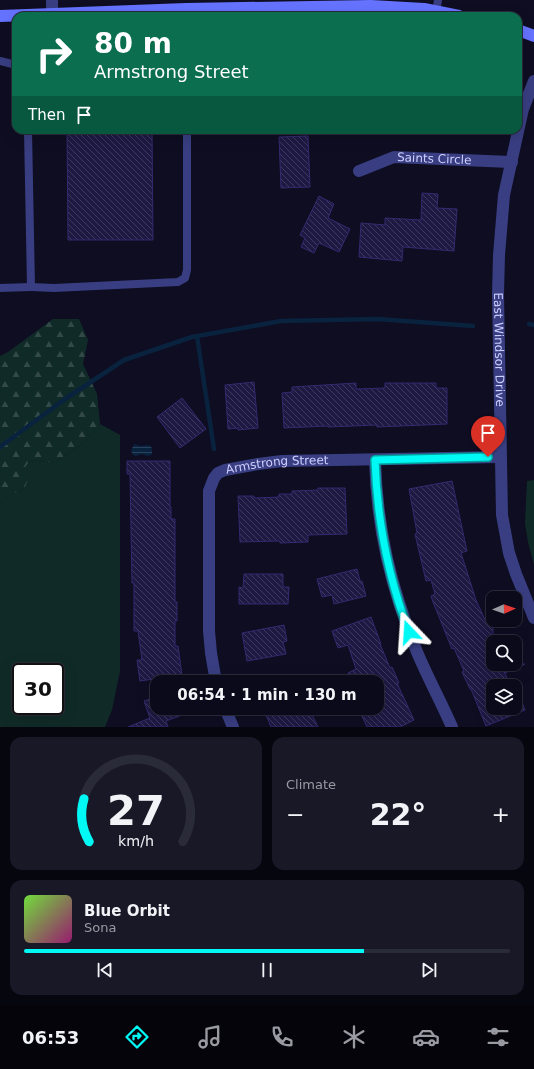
<!DOCTYPE html>
<html lang="en">
<head>
<meta charset="utf-8">
<style>
  body { margin:0; font-family:"DejaVu Sans",sans-serif; background:#181827; color:#f1f3f6; height:100vh; display:flex; flex-direction:column; font-size:15px; white-space:nowrap }
  * { box-sizing:border-box; margin:0 }
  p { font-size:13px; color:#999aa2 }
  .icon { flex:none; width:22px; height:22px; fill:none; stroke:currentColor; stroke-width:2; stroke-linecap:round; stroke-linejoin:round }
  .map { position:relative; height:727px; overflow:hidden }
  .drawer { display:flex; flex-direction:column; gap:10px; padding:10px; background:#06060e; flex:1 }
  .drawer>* { flex:none }
  .banner { position:absolute; left:12px; top:12px; width:510px; height:122px; border-radius:12px; box-shadow:0 4px 16px #0002,0 0 0 1px #2a2b39; background:#0b6e4f; color:#fff; overflow:hidden }
  .needle { width:26px; rotate:88deg }
  .fabs { position:absolute; left:486px; top:591px; display:grid; gap:8px }
  .fabs a { display:grid; place-items:center; width:36px; height:36px; border-radius:8px; background:#0a0a1a; box-shadow:0 4px 16px #0002,0 0 0 1px #2a2b39; font-size:20px }
  .speed { position:absolute; left:12px; top:663px; display:flex; gap:8px; font-size:20px; font-weight:700; text-align:center }
  .speed>* { display:grid; place-content:center; width:52px; height:52px; border-radius:50%; background:#0a0a1a; box-shadow:0 4px 16px #0002,0 0 0 1px #2a2b39; line-height:1 }
  .speed .limit { border:2px solid #111; border-radius:6px; background:#fff; color:#111 }
  .pin { position:absolute; display:grid; place-items:center; width:34px; height:34px; color:#fff; margin:-41px -17px; border-radius:50% 50% 50% 0; rotate:-45deg; box-shadow:0 0 4px #0007 }
  .pin .icon { rotate:45deg }
  .me { position:absolute; width:44px; margin:-22px; rotate:340deg; stroke-linejoin:round; filter:drop-shadow(0 0 3px #0008) }
  .turn { display:flex; align-items:center; gap:14px; height:84px; padding:0 16px; font-size:18px }
  .turn .icon { width:52px; height:52px; stroke-width:2.5 }
  .turn b { display:block; font-size:28px; line-height:34px }
  .then { display:flex; align-items:center; height:38px; padding:0 16px; background:#0003; gap:8px; font-size:15px }
  .big { font-size:30px; font-weight:800; line-height:1.1 }
  .drawer .widget { flex:1; display:flex; flex-direction:column; justify-content:center; gap:6px; min-width:0; padding:0 14px; border-radius:12px; background:#181827 }
  .drawer .dial { align-items:center; gap:0 }
  .dial svg { height:104px; overflow:visible; fill:none; stroke:#2a2b39; stroke-width:7; stroke-linecap:round; text-anchor:middle }
  .dial text { fill:#f1f3f6; stroke:none }
  .song { display:flex; align-items:center; gap:12px }
  .cover { width:48px; height:48px; border-radius:6px; background:linear-gradient(135deg,hsl(100 70% 55%),hsl(320 70% 35%)) }
  .played { height:4px; border-radius:2px; background:linear-gradient(90deg,#00f9f5 70%,#2a2b39 70%) }
  .keys { display:flex; justify-content:space-around; direction:ltr }
  .heat { display:flex; justify-content:space-between; align-items:center; font-size:22px; direction:ltr }
  .drawer .tiles { flex:1; display:grid; gap:10px; grid-template-columns:1fr 1fr }
  .widget:last-child { grid-column:span 2 }
  .trip { position:absolute; left:150px; top:675px; width:234px; height:40px; border-radius:12px; background:#0a0a1a; box-shadow:0 4px 16px #0002,0 0 0 1px #2a2b39; font-weight:800; line-height:40px; text-align:center }
  .tab-bar { display:flex; height:64px; justify-content:space-around; align-items:center; background:#04040a; color:#999aa2 }
  .tab-bar .icon { width:28px; height:28px }
  .tab-bar .active { color:#00f9f5 }
  .tab-bar b { font-size:18px; color:#f1f3f6 }
  .map>svg:first-child { display:block }
  .grass { fill:#102b27; fill-rule:evenodd }
  .forest { fill:url(#forest-firs) }
  .water { fill:url(#water-rules) }
  .lines { fill:none; stroke-linecap:round; stroke-linejoin:round }
  .stream { stroke:#09233f; stroke-width:4.5 }
  .building { fill:url(#building-back-hatch); stroke:#312b6f }
  .lane { stroke:#383e81; stroke-width:8 }
  .street { stroke:#383e81; stroke-width:12 }
  .secondary { stroke:#6573ff; stroke-width:12 }
  .route-casing { stroke:#00a29f; stroke-width:10 }
  .route { stroke:#00f9f5; stroke-width:7 }
  .labels { text-anchor:middle; dominant-baseline:central; stroke-width:4; stroke-linejoin:round; paint-order:stroke }
  .street-label { font-size:12px; fill:#ceceff; stroke:#0e0d22 }
</style>
</head>
<body>
<div class="map">
<svg width="534" height="727" viewBox="0 0 534 727">
  <defs>
    <pattern id="forest-firs" width="22" height="20" patternUnits="userSpaceOnUse"><rect width="22" height="20" fill="#102b27"/><path d="M5 1l3.5 6h-7zM16 11l3.5 6h-7z" fill="#324947"/></pattern>
    <pattern id="water-rules" width="6" height="5" patternUnits="userSpaceOnUse"><rect width="6" height="5" fill="#09233f"/><path d="M0 2.5h6" fill="none" stroke="#2c425c"/></pattern>
    <pattern id="building-back-hatch" width="6" height="6" patternUnits="userSpaceOnUse"><rect width="6" height="6" fill="#1d1943"/><path d="M-1 5l2 2M0 0l6 6M5-1l2 2" fill="none" stroke="#3d395f"/></pattern>
  </defs>
  <rect width="100%" height="100%" fill="#0e0d22"/>
  <!-- grass -->
  <g class="grass">
    <path d="M100,424L120,435V671L112,710L105,727H0V502L25,487L24,469L30,460L54,463L83,443ZM21,672H55V706H21Z"/>
    <path d="M534,480V565L528,542L525,524L527,481Z"/>
  </g>
  <!-- forest -->
  <path class="forest" d="M53,319H79L88,340L83,364L97,394L100,424L83,443L54,463L30,460L24,469L29,477L25,487L0,502V356L8,352Z"/>
  <!-- water -->
  <path class="water" d="M134,444L140,446L148,445L151,446L152,450V454L148,456L142,454L136,456L133,455L131,451Z"/>
  <g class="lines">
    <!-- stream -->
    <g class="stream">
      <path d="M529,324L534,325"/>
      <path d="M197,336L214,449"/>
      <path d="M0,447L65,399L124,360L192,337L281,321L378,319L473,326"/>
    </g>
  </g>
  <!-- building -->
  <g class="building">
    <path d="M67,130H152L153,240H68Z"/>
    <path d="M308,136L310,187L281,188L279,137Z"/>
    <path d="M422,193L438,194L437,208L457,209L454,251L403,247L402,261L359,257L361,223L385,225V218L421,220Z"/>
    <path d="M319,196L334,204L328,218L350,229L339,252L319,243L314,253L301,247L305,238L300,235Z"/>
    <path d="M254,382L258,428L238,430V428L228,429L225,385Z"/>
    <path d="M356,383V389L385,388V383H436V388H447V424L377,427V425L328,427V426L284,428L282,393L292,392V387Z"/>
    <path d="M182,398L206,429L180,448L157,417Z"/>
    <path d="M127,461H170V507H171V519H175V602H177V621H175V646H178L182,675L140,681L137,660H142L138,631H134V583H132L130,474H127Z"/>
    <path d="M452,481L467,551L461,553L476,600L486,622L490,621L493,628V664H525L505,673L510,686H493V708H515V694L518,692L525,710L486,726L471,689H470L462,672L464,671L454,648L452,649L433,602L431,596L435,594L431,580L426,581L415,534L417,533L409,489Z"/>
    <path d="M318,488H345L347,534L308,535V542L280,543V541L240,542L238,496H254V498L279,497V494H292V491L318,490Z"/>
    <path d="M357,569L360,581H362L366,596L334,604L332,595L322,597L317,579Z"/>
    <path d="M244,574H283V587H289L288,604H239V587L243,588Z"/>
    <path d="M371,617L381,644H380L390,668L392,667L399,683H397L414,720L400,727H367L361,714L374,708H377V682H352L348,673L356,669L348,645L338,648L332,631Z"/>
    <path d="M284,625L287,641L283,642L286,654L247,661L242,633Z"/>
    <path d="M157,697V708H198V709L166,721L168,727H128L150,718L144,701Z"/>
    <path d="M263,708H309L318,727H271Z"/>
  </g>
  <g class="lines">
    <!-- lane -->
    <g class="lane">
      <path d="M436,12L438,0"/>
      <path d="M0,61L16,65"/>
      <path d="M28,130L31,287L54,288L178,282L185,278L187,270V130"/>
      <path d="M0,288L31,287"/>
    </g>
    <!-- street -->
    <g class="street">
      <path d="M52,0V15"/>
      <path id="s1" d="M534,81L523,109L504,195L499,255L498,294L502,515L509,553L516,574L534,618"/>
      <path id="s2" d="M359,171L394,157L512,162"/>
      <path d="M375,460C377,530 391,588 417,652C428,678 441,702 452,727"/>
      <path id="s3" d="M216,682L211,653L209,631V491L214,478L218,473L225,470L258,464L282,461L500,457"/>
      <path d="M225,708L233,727"/>
    </g>
    <!-- secondary -->
    <g class="secondary">
      <path d="M0,16L186,9L371,6L424,9L459,16"/>
      <path d="M518,30L534,36"/>
    </g>
  </g>
  <g class="lines">
    <!-- route casing -->
    <g class="route-casing">
      <path id="route" d="M409,632C388,577 377,519 375,460L488,457"/>
    </g>
    <!-- route -->
    <use href="#route" class="route"/>
  </g>
  <g class="labels">
    <!-- street labels -->
    <g class="street-label">
      <text stroke="none"><textPath href="#s2" startOffset="78">Saints Circle</textPath></text>
      <text stroke="none"><textPath href="#s1" startOffset="273">East Windsor Drive</textPath></text>
      <text stroke="none"><textPath href="#s3" startOffset="272">Armstrong Street</textPath></text>
    </g>
  </g>
</svg>
<div class="fabs">
<a><svg class="needle" viewBox="-14 -14 28 28"><path d="M0-13l5 13h-10z" fill="#e53935"/><path d="M0 13l5-13h-10z" fill="#999aa2"/></svg></a>
<a><svg class="icon" aria-label="search" viewBox="0 0 24 24"><circle cx="10" cy="10" r="6"/><path d="M15 15l6 6"/></svg></a>
<a><svg class="icon" aria-label="layers" viewBox="0 0 24 24"><path d="M12 4l9 5-9 5-9-5zM3 14l9 5 9-5"/></svg></a>
</div>
<div class="speed"><div class="limit">30</div></div>
<div class="pin" style="left:488px;top:457px;background:#d93025"><svg class="icon" aria-label="arrive" viewBox="0 0 24 24"><path d="M6 21V4h12l-3 4 3 4H6"/></svg></div>
<svg class="me" style="left:409px;top:632px" viewBox="-20 -20 40 40"><path d="M0-17L14 15 0 8-14 15z" fill="#00f9f5" stroke="#fff" stroke-width="4"/></svg>
<div class="trip">06:54 · 1 min · 130 m</div>
<div class="banner">
<div class="turn"><svg class="icon" aria-label="right" viewBox="0 0 24 24"><path d="M7 20v-9h11M14 6l5 5-5 5"/></svg><div><b>80 m</b>Armstrong Street</div></div>
<div class="then">Then<svg class="icon" aria-label="arrive" viewBox="0 0 24 24"><path d="M6 21V4h12l-3 4 3 4H6"/></svg></div>
</div>
</div>
<section class="drawer">
<div class="tiles">
<div class="widget dial"><svg viewBox="0 0 100 80">
<path d="M14 69A42 42 0 1 1 86 69"/>
<path d="M14 69A42 42 0 0 1 10 36" stroke="#00f9f5"/>
<text x="50" y="56" font-size="32" font-weight="700">27</text>
<text x="50" y="72" font-size="11">km/h</text>
</svg></div>
<div class="widget"><p>Climate</p>
<div class="heat"><a>−</a><b class="big">22°</b><a>+</a></div>
</div>
<div class="widget">
<div class="song"><i class="cover"></i><div><b>Blue Orbit</b><p>Sona</p></div></div>
<div class="played"></div>
<div class="keys"><svg class="icon" aria-label="previous" viewBox="0 0 24 24"><path d="M18 5L8 12l10 7zM5 5v14"/></svg><svg class="icon" aria-label="pause" viewBox="0 0 24 24"><path d="M8 5v14M16 5v14"/></svg><svg class="icon" aria-label="next" viewBox="0 0 24 24"><path d="M6 5l10 7-10 7zM19 5v14"/></svg></div>
</div>
</div>
</section>
<nav class="tab-bar">
<b>06:53</b>
<svg class="icon active" aria-label="directions" viewBox="0 0 24 24"><path d="M12 3l9 9-9 9-9-9zM9 14v-3h6M13 9l2 2-2 2"/></svg>
<svg class="icon" aria-label="music" viewBox="0 0 24 24"><path d="M9 18V5l10-2v13"/><circle cx="6" cy="18" r="3"/><circle cx="16" cy="16" r="3"/></svg>
<svg class="icon" aria-label="phone" viewBox="0 0 24 24"><path d="M5 4h4l2 5-3 2q2 4 5 5l2-3 5 2v4C11 20 4 13 5 4z"/></svg>
<svg class="icon" aria-label="climate" viewBox="0 0 24 24"><path d="M12 3v18M4 7l16 10M4 17L20 7"/></svg>
<svg class="icon" aria-label="car" viewBox="0 0 24 24"><path d="M5 17H2v-5l4-1 3-4h7l3 4 3 1v5h-3M9 17h6M6 11h13"/><circle cx="7" cy="17" r="2"/><circle cx="17" cy="17" r="2"/></svg>
<svg class="icon" aria-label="filters" viewBox="0 0 24 24"><path d="M4 7h16M4 17h16"/><circle cx="9" cy="7" r="2"/><circle cx="15" cy="17" r="2"/></svg>
</nav>
</body>
</html>
